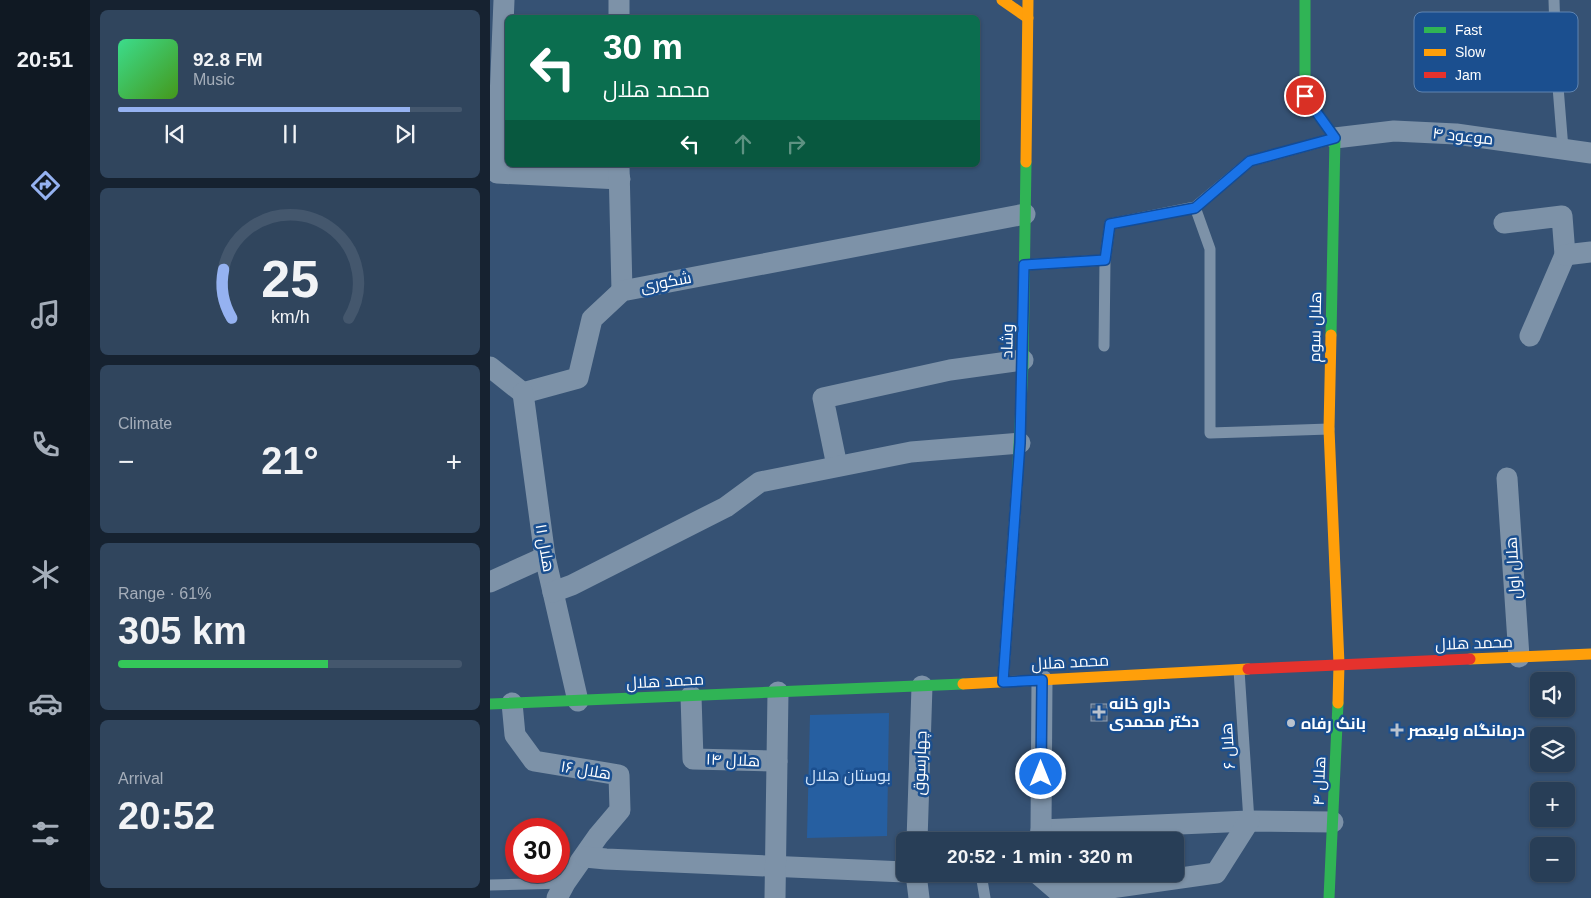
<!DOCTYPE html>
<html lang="en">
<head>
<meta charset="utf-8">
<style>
  body { margin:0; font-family:Arial,Cairo,sans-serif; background:#30455d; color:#f1f3f6; height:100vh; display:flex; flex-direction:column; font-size:19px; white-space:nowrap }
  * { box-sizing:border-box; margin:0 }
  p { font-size:16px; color:#a5aeba }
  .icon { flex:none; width:28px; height:28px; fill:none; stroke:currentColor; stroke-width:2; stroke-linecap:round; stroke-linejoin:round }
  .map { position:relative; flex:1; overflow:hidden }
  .panel { display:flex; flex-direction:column; gap:10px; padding:10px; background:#162230; width:400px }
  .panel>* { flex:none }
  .hud { position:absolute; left:15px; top:15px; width:475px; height:152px; border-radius:8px; box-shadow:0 1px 4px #0004,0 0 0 1px #44576d; background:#0b6e4f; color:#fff; overflow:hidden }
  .buttons { position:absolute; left:1040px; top:672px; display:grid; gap:10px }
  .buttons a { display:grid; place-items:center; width:45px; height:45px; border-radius:8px; background:#283e57; box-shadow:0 1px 4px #0004,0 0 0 1px #44576d; font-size:25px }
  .speed { position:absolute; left:15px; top:818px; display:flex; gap:10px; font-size:25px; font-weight:700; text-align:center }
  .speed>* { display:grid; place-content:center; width:65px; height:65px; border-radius:50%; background:#283e57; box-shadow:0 1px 4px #0004,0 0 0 1px #44576d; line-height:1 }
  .speed .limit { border:8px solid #d22; background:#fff; color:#111 }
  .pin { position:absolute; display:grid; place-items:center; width:42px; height:42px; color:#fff; margin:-21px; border:2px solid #fff; border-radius:50%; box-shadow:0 1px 5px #0007 }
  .me { position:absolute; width:55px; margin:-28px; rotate:0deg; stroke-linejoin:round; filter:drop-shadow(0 0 4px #0008) }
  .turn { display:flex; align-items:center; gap:18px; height:105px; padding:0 15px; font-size:22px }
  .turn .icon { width:65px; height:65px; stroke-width:2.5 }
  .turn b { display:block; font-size:35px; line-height:42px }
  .lanes { display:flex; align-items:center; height:48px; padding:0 15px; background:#0003; justify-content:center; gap:25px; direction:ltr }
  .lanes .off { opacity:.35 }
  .big { font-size:38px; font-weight:700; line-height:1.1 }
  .panel .card { flex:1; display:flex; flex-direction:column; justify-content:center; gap:8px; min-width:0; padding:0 18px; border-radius:8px; background:#30455d }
  .panel .dial { align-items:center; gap:0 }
  .dial svg { height:130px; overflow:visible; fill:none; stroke:#44576d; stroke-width:7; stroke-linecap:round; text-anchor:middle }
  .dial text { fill:#f1f3f6; stroke:none }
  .song { display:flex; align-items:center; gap:15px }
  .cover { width:60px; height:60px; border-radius:8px; background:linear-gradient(135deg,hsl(150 70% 55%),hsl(100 70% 35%)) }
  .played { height:5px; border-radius:2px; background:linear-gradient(90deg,#95b2f1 85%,#44576d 85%) }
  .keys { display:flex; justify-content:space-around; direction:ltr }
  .heat { display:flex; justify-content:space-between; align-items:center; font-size:28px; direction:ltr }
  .charge { height:8px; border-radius:4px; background:linear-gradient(90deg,#34c759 61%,#44576d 0) }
  .trip { position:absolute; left:406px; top:832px; width:288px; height:50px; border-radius:8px; background:#283e57; box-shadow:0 1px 4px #0004,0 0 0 1px #44576d; font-weight:700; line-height:50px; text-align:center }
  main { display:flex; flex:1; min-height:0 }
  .tabs { display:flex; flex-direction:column; width:90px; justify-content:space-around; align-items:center; background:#101923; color:#a5aeba }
  .tabs .icon { width:35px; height:35px }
  .tabs .current { color:#95b2f1 }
  .tabs b { font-size:22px; color:#f1f3f6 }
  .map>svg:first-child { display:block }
  .green { fill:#265fa1 }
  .building { fill:#506783; stroke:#92a2b6 }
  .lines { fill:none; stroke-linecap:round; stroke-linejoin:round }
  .lane { stroke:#7d92a8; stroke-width:11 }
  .street { stroke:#7d92a8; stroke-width:21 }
  .fast { stroke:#30b455; stroke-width:11 }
  .slow { stroke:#ff9f0a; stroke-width:11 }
  .jam { stroke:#e5322d; stroke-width:11 }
  .route-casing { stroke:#114b97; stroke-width:12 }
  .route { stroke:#1a73e8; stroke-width:9 }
  .poi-dot { fill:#b9c2ce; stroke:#1b4f8f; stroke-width:2 }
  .labels { text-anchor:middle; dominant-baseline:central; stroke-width:5; stroke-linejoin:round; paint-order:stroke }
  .street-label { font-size:16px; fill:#fff; stroke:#1b4f8f }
  .poi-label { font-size:16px; font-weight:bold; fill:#fff; stroke:#1b4f8f; text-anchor:start }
  .park-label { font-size:16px; fill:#cfe3fa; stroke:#1b4f8f }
  .key { fill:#1b4f8f; stroke:#5f84b1; stroke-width:1 }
  .key-label { font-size:14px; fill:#fff }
</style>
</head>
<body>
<main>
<nav class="tabs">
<b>20:51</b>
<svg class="icon current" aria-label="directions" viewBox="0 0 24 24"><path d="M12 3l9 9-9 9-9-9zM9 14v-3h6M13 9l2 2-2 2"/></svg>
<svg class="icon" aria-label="music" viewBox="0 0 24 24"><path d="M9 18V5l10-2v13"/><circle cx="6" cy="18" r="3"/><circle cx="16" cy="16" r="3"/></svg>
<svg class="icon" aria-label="phone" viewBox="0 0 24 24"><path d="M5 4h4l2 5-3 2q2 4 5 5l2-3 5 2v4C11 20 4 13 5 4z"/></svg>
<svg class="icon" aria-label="climate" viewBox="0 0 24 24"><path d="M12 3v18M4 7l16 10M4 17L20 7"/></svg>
<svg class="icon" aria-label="car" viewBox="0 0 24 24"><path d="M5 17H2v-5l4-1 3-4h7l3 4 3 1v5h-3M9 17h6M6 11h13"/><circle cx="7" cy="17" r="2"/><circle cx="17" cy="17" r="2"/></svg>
<svg class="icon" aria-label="filters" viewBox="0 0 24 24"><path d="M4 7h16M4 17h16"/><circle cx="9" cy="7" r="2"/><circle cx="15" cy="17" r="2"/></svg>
</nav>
<section class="panel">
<div class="card">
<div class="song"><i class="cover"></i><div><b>92.8 FM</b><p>Music</p></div></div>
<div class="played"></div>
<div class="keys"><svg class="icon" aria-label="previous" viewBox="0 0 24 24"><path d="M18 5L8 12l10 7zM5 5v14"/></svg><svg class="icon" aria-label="pause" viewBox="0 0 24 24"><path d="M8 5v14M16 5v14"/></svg><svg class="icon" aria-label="next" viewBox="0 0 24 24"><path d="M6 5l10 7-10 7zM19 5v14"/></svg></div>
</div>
<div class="card dial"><svg viewBox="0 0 100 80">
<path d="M14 69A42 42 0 1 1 86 69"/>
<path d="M14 69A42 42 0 0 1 9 39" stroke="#95b2f1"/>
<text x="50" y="56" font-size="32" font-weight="700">25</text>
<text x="50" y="72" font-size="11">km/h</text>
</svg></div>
<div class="card"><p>Climate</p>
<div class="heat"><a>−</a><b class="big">21°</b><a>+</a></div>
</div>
<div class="card"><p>Range · 61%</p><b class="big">305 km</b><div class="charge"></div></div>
<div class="card"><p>Arrival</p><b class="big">20:52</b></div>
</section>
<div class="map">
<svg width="1101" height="898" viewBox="0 0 1101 898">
  <rect width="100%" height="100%" fill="#365274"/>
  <!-- green -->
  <path class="green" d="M399,713L397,836L317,838L320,715Z"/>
  <!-- building -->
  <rect class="building" x="601" y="704" width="16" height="17"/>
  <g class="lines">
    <!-- lane -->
    <g class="lane">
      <path d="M1064,0L1066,62L1073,149"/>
      <path d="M705,207L720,249V433L839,429"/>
      <path d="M534,265L615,260L620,224L705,207L760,161L845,138"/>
      <path d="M614,346L615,260"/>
      <path d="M749,670L759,821"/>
      <path d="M491,874L495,898"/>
      <path d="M0,885L75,883"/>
    </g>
    <!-- street -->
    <g class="street">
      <path d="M14,0L7,173L130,179"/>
      <path d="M129,18V0"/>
      <path d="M845,138L904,131L966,134L1101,153"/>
      <path d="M129,166L132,291"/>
      <path d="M1014,223L1072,216L1075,255L1040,336"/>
      <path d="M1075,255L1101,252"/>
      <path d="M0,367L33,393"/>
      <path d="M33,393L88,378L102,319L132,291L535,214"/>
      <path d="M33,393L55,557L88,701"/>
      <path d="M347,466L333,398L460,370L533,360"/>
      <path d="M1017,478L1029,657"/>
      <path d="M0,582L55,557"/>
      <path d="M63,592L82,585L236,507L270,482L421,452L530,443"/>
      <path d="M201,696L203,759L287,761"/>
      <path d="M22,703L25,735L44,761L129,775L130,810L108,836L75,883L67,898"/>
      <path d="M551,830L759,821L843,822"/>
      <path d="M427,841L432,686"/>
      <path d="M550,841L551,830L552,680"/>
      <path d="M95,857L116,859L415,872"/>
      <path d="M426,874L429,898"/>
      <path d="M548,874L570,893L621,888L726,873L759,821"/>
      <path d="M285,898L288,692"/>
    </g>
    <!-- fast -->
    <g class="fast">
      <path d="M815,0V96L845,138L841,335"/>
      <path d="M527,485L533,364L536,162"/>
      <path d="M0,704L473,684"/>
      <path d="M839,898L848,703"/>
    </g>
    <!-- slow -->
    <g class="slow">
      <path d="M512,0L538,18"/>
      <path d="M536,162L538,0"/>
      <path d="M841,335L839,429L849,664L848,703"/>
      <path d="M980,659L1101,654"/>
      <path d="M513,682L527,485"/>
      <path d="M473,684L758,669"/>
    </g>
    <!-- jam -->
    <path class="jam" d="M758,669L980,659"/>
  </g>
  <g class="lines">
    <!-- route casing -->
    <g class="route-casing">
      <path id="route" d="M551,774L552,680L513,682L530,443L534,265L615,260L620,224L705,208L760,161L845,138L815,96"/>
    </g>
    <!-- route -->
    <use href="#route" class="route"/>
  </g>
  <!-- markers -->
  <g class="poi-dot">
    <path d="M606.5 704.5h5v5h5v5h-5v5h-5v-5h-5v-5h5z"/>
    <circle cx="801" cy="723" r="5"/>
    <path d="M904.5 722.5h5v5h5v5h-5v5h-5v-5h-5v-5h5z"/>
  </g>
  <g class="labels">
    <!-- street labels -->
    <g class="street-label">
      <text transform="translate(973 136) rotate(6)">موعود ۴</text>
      <text transform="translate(176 282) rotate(-11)">شکوری</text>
      <text transform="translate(825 327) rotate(-89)">هلال سوم</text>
      <text transform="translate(517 341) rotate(-89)">وشاد</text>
      <text transform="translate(55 548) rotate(80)">هلال ۱۱</text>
      <text transform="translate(1023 568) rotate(-94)">هلال اول</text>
      <text transform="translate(984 643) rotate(-2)">محمد هلال</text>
      <text transform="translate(580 662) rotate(-3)">محمد هلال</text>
      <text transform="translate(175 681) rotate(-3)">محمد هلال</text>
      <text transform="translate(738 746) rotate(-94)">هلال ۶</text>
      <text transform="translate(243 760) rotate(2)">هلال ۱۴</text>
      <text transform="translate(430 763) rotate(-88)">چهارسوق</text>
      <text transform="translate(96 770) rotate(9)">هلال ۱۶</text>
      <text transform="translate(829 781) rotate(-88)">هلال ۴</text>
    </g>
    <!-- poi labels -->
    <g class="poi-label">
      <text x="619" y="703">دارو خانه<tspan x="619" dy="18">دکتر محمدی</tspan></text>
      <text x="811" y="723">بانک رفاه</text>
      <text x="918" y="730">درمانگاه ولیعصر</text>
    </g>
    <!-- park labels -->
    <g class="park-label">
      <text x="358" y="775">بوستان هلال</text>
    </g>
  </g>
  <!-- legend -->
  <rect x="924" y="12" width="164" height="80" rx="8" class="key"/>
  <rect x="934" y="27" width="22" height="6" fill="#30b455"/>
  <rect x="934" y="49" width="22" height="7" fill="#ff9f0a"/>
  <rect x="934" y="72" width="22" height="6" fill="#e5322d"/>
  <g class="key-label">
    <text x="965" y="35">Fast</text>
    <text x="965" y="57">Slow</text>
    <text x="965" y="80">Jam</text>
  </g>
</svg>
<div class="buttons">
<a><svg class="icon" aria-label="sound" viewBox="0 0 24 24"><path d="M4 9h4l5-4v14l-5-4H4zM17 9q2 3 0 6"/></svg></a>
<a><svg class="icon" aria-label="layers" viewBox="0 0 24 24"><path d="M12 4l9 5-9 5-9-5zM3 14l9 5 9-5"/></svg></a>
<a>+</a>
<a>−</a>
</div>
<div class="speed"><div class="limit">30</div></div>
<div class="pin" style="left:815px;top:96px;background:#d93025"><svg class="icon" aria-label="arrive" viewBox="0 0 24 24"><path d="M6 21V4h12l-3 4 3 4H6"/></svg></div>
<svg class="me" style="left:551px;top:774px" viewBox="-20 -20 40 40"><circle r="17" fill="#1a73e8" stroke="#fff" stroke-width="3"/><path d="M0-11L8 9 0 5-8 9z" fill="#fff"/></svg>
<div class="trip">20:52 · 1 min · 320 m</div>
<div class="hud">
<div class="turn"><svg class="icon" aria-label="left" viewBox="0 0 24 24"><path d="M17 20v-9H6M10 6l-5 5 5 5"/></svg><div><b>30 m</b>محمد هلال</div></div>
<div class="lanes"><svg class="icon" aria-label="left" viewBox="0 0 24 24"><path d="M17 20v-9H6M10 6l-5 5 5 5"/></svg><svg class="icon off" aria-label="ahead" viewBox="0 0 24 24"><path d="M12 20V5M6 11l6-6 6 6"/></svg><svg class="icon off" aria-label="right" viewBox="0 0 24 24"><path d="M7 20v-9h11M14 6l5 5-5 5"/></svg></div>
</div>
</div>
</main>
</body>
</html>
